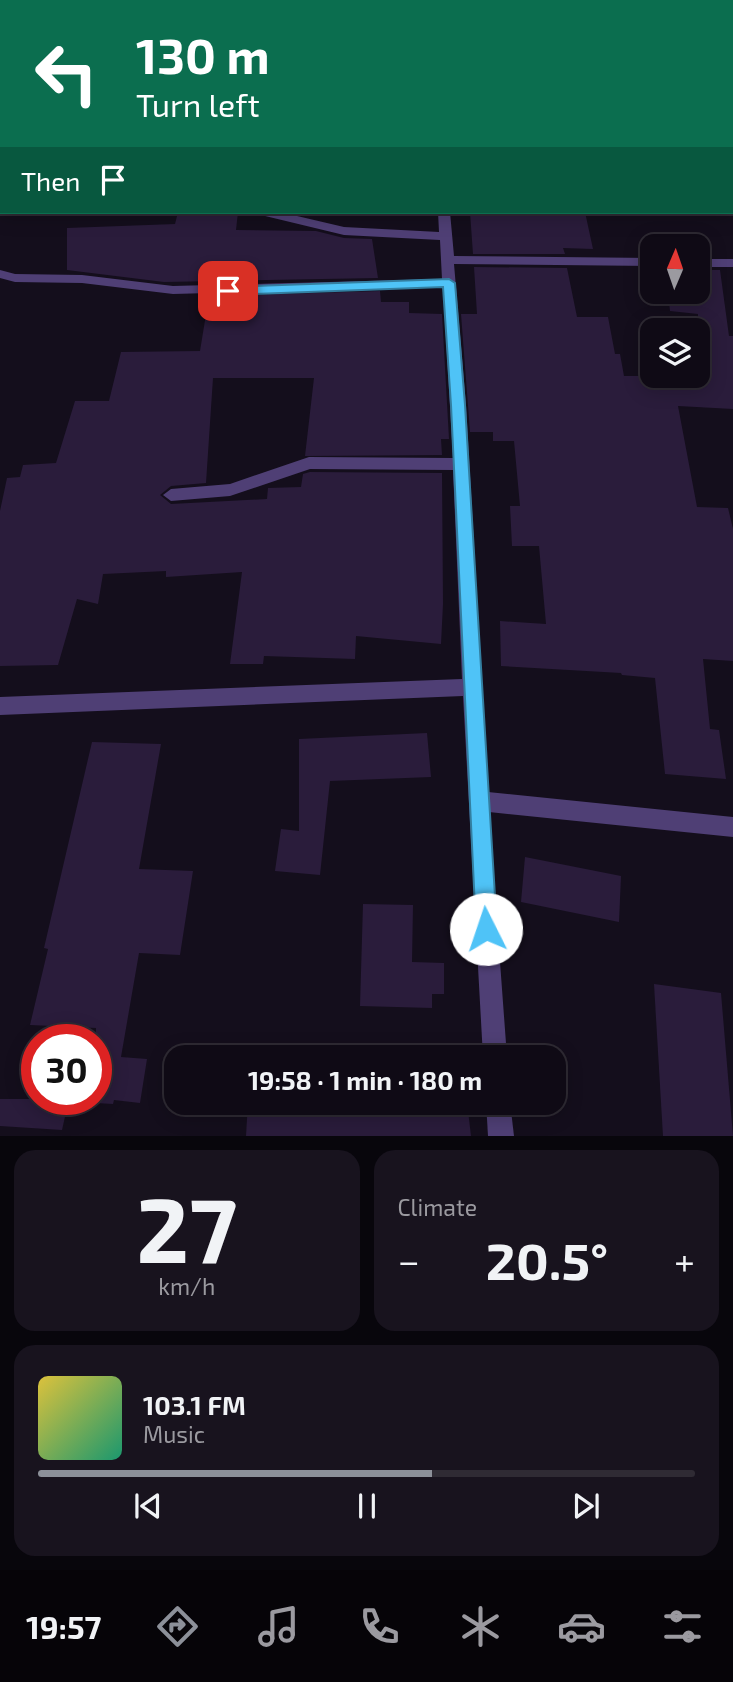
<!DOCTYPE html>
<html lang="en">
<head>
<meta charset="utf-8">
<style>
  body { margin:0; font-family:"Exo 2",sans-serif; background:#18131e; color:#f1f3f6; height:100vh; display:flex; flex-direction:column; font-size:26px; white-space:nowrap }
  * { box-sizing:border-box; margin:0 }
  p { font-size:23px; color:#9b9aa0 }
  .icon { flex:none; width:38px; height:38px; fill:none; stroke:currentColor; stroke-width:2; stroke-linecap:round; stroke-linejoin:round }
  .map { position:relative; height:1136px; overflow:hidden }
  .drawer { display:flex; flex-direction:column; gap:14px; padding:14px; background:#08060c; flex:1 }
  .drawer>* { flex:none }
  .banner { position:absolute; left:0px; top:0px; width:733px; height:214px; box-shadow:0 4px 18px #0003,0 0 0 2px #2f2b34; background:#0b6e4f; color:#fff; overflow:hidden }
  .needle { width:46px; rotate:2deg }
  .tools { position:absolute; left:640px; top:234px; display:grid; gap:14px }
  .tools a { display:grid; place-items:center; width:70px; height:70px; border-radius:14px; background:#0f0a15; box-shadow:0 4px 18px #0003,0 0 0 2px #2f2b34; font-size:35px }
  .speed { position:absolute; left:21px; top:1024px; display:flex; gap:14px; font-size:35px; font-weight:700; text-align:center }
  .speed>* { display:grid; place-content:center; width:91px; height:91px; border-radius:50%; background:#0f0a15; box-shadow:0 4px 18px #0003,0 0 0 2px #2f2b34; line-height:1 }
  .speed .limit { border:10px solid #d22; background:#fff; color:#111 }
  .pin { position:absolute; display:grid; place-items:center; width:60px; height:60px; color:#fff; margin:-30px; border-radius:14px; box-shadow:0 4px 10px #0006 }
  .me { position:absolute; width:77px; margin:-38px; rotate:356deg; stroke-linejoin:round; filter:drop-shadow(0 0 5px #0008) }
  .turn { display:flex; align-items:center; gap:24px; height:147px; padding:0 21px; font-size:32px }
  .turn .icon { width:91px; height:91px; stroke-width:2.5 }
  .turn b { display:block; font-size:49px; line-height:60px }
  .then { display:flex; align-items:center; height:66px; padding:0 21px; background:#0003; gap:14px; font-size:26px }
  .big { font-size:52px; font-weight:700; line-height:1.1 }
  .drawer .widget { flex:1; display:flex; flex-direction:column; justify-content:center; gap:10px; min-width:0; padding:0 24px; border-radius:21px; background:#18131e }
  .drawer .dial { align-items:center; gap:0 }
  .dial b { font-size:91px; line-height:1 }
  .song { display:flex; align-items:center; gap:21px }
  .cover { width:84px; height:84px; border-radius:10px; background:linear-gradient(135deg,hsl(50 70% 55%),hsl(160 70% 35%)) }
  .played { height:7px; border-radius:4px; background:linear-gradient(90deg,#8c9099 60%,#2f2b34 60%) }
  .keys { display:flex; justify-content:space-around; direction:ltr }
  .heat { display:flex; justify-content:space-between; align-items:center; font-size:38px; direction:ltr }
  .drawer .tiles { flex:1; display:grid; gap:14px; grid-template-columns:1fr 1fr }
  .widget:last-child { grid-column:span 2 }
  .trip { position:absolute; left:164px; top:1045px; width:402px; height:70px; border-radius:21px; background:#0f0a15; box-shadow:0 4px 18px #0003,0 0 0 2px #2f2b34; font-weight:700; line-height:70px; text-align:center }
  .tab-bar { display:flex; height:112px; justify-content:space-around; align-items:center; background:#060408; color:#9b9aa0 }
  .tab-bar .icon { width:49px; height:49px }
  .tab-bar .selected { color:#8c9099 }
  .tab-bar b { font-size:32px; color:#f1f3f6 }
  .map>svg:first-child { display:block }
  .building { fill:#2a1c3b }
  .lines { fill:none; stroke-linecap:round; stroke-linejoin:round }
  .minor { fill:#4f3f75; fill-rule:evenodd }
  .rail-casing { stroke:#1b95d9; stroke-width:5 }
  .rail { stroke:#140e1c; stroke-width:3.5; stroke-dasharray:10; stroke-linecap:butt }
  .route { fill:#4fc3f7; stroke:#337fa1; stroke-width:2 }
</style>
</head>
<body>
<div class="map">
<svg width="733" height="1136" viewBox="0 0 733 1136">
  <rect width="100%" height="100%" fill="#140e1c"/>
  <!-- building -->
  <g class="building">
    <path d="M178,212H238L236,230L316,231L344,238L372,239L378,278L164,282L67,270V228L175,224Z"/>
    <path d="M470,212H585L593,249L563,248L565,254H473Z"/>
    <path d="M474,267L567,268L577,317H608L615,354H620L624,376H698V314L670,311L668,292H698V270H720L729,336H733V409L678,406L697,507L728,508L733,529V661L703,659L710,729L719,730L726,779L665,774L655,678L622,675L621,673L501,666L500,621L546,624L539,546H512L510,506H520L514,441H493V432H470L461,314H477Z"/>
    <path d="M380,291L381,302H409V313L442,314L449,439H441L442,455L305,456L314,378H213L206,483L171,486L160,495L171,504L267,499L268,488L301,487L303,474L310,472L442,473L443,604L441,644L356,636L355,659L264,656L263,664H230L242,572L166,577V571L103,574L98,604L77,599L58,665L0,666V511L7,478L20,477L23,465L56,463L75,401H109L121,352L200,351L209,296Z"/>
    <path d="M427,733L431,777L330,781L320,875L275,871L281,829L299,831V739Z"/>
    <path d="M92,742L161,744L139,869L193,871L180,955L139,953L121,1057L147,1059L140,1103L114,1100L113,1104L96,1103V1028L30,1025L48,949L44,948Z"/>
    <path d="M525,857L621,876L619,922L521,902Z"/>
    <path d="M363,904L413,905L412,962L444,963V994H432V1008L360,1006Z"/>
    <path d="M654,984L721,993L733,1136H663Z"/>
    <path d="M0,1099H69L62,1130L0,1126Z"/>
    <path d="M248,1102H467L471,1136H246Z"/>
  </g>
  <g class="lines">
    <!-- minor -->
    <g class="minor">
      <path d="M19,0H29L18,2Z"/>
      <path d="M172,0H182L171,2Z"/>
      <rect x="431" y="0" width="10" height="2"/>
      <rect x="0" y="32" width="2" height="6"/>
      <rect x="0" y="170" width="2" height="8"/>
      <path d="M259,212H280L344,227L439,232L438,212H450L454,256L653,258V266L454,264L466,405L488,792L733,817V837L489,812L507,1057H483L463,696L0,715V697L462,679L453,470L310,469L230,496L171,501L163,495L171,489L230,484L309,457L453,458L443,287L173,294L82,283L15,282L0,278V270L15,274L82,275L173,286L442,279L440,240L344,235L261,215Z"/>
      <rect x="698" y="259" width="35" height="8"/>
      <path d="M486,1102H510L514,1136H488Z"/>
    </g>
    <!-- rail casing -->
    <g class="rail-casing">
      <g id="rail">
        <path d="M732,123L733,127"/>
        <path d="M732,152L733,156"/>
      </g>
    </g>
    <!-- rail -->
    <use href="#rail" class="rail"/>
  </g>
  <!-- route -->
  <path class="route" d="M449,279L455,283L465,405L497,929L494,936L486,939L479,936L476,929L451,405L443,287L228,295L222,291L228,287Z"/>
</svg>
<div class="tools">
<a><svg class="needle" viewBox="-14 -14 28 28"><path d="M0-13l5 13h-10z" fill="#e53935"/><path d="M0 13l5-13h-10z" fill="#9b9aa0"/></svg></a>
<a><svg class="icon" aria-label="layers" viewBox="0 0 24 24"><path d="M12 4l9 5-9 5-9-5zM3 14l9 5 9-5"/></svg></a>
</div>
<div class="speed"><div class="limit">30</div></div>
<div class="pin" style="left:228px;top:291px;background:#d93025"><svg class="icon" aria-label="arrive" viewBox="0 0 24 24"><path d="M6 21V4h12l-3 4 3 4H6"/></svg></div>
<svg class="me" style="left:486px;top:929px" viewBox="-20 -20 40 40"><circle r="19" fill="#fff"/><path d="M0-13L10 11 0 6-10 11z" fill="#4fc3f7"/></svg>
<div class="trip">19:58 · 1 min · 180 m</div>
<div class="banner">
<div class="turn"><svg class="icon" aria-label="left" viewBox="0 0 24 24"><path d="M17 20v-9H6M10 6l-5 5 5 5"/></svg><div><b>130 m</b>Turn left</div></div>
<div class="then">Then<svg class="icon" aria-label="arrive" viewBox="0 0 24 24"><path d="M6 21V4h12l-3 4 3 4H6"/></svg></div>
</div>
</div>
<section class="drawer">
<div class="tiles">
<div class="widget dial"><b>27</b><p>km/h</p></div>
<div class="widget"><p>Climate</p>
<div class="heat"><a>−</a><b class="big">20.5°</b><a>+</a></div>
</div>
<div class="widget">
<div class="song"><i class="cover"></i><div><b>103.1 FM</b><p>Music</p></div></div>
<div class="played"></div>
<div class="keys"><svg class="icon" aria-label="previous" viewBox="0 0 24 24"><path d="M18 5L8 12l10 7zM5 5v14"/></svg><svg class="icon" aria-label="pause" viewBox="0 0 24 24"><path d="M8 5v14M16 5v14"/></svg><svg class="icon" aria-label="next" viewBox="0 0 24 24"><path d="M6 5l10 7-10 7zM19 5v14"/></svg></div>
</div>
</div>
</section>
<nav class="tab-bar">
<b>19:57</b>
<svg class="icon selected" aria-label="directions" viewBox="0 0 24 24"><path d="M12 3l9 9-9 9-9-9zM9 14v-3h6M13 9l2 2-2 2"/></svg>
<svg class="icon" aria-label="music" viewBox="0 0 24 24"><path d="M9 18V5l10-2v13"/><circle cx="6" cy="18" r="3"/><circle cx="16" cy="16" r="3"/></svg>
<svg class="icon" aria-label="phone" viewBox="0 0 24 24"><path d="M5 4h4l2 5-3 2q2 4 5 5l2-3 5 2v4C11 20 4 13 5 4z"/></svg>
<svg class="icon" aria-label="climate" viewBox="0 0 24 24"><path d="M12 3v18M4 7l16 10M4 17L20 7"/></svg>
<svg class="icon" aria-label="car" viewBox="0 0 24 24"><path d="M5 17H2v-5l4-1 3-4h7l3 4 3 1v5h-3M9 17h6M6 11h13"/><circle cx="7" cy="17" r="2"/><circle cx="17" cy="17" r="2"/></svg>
<svg class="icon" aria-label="filters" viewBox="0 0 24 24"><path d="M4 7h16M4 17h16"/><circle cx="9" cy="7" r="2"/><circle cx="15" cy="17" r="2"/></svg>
</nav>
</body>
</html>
